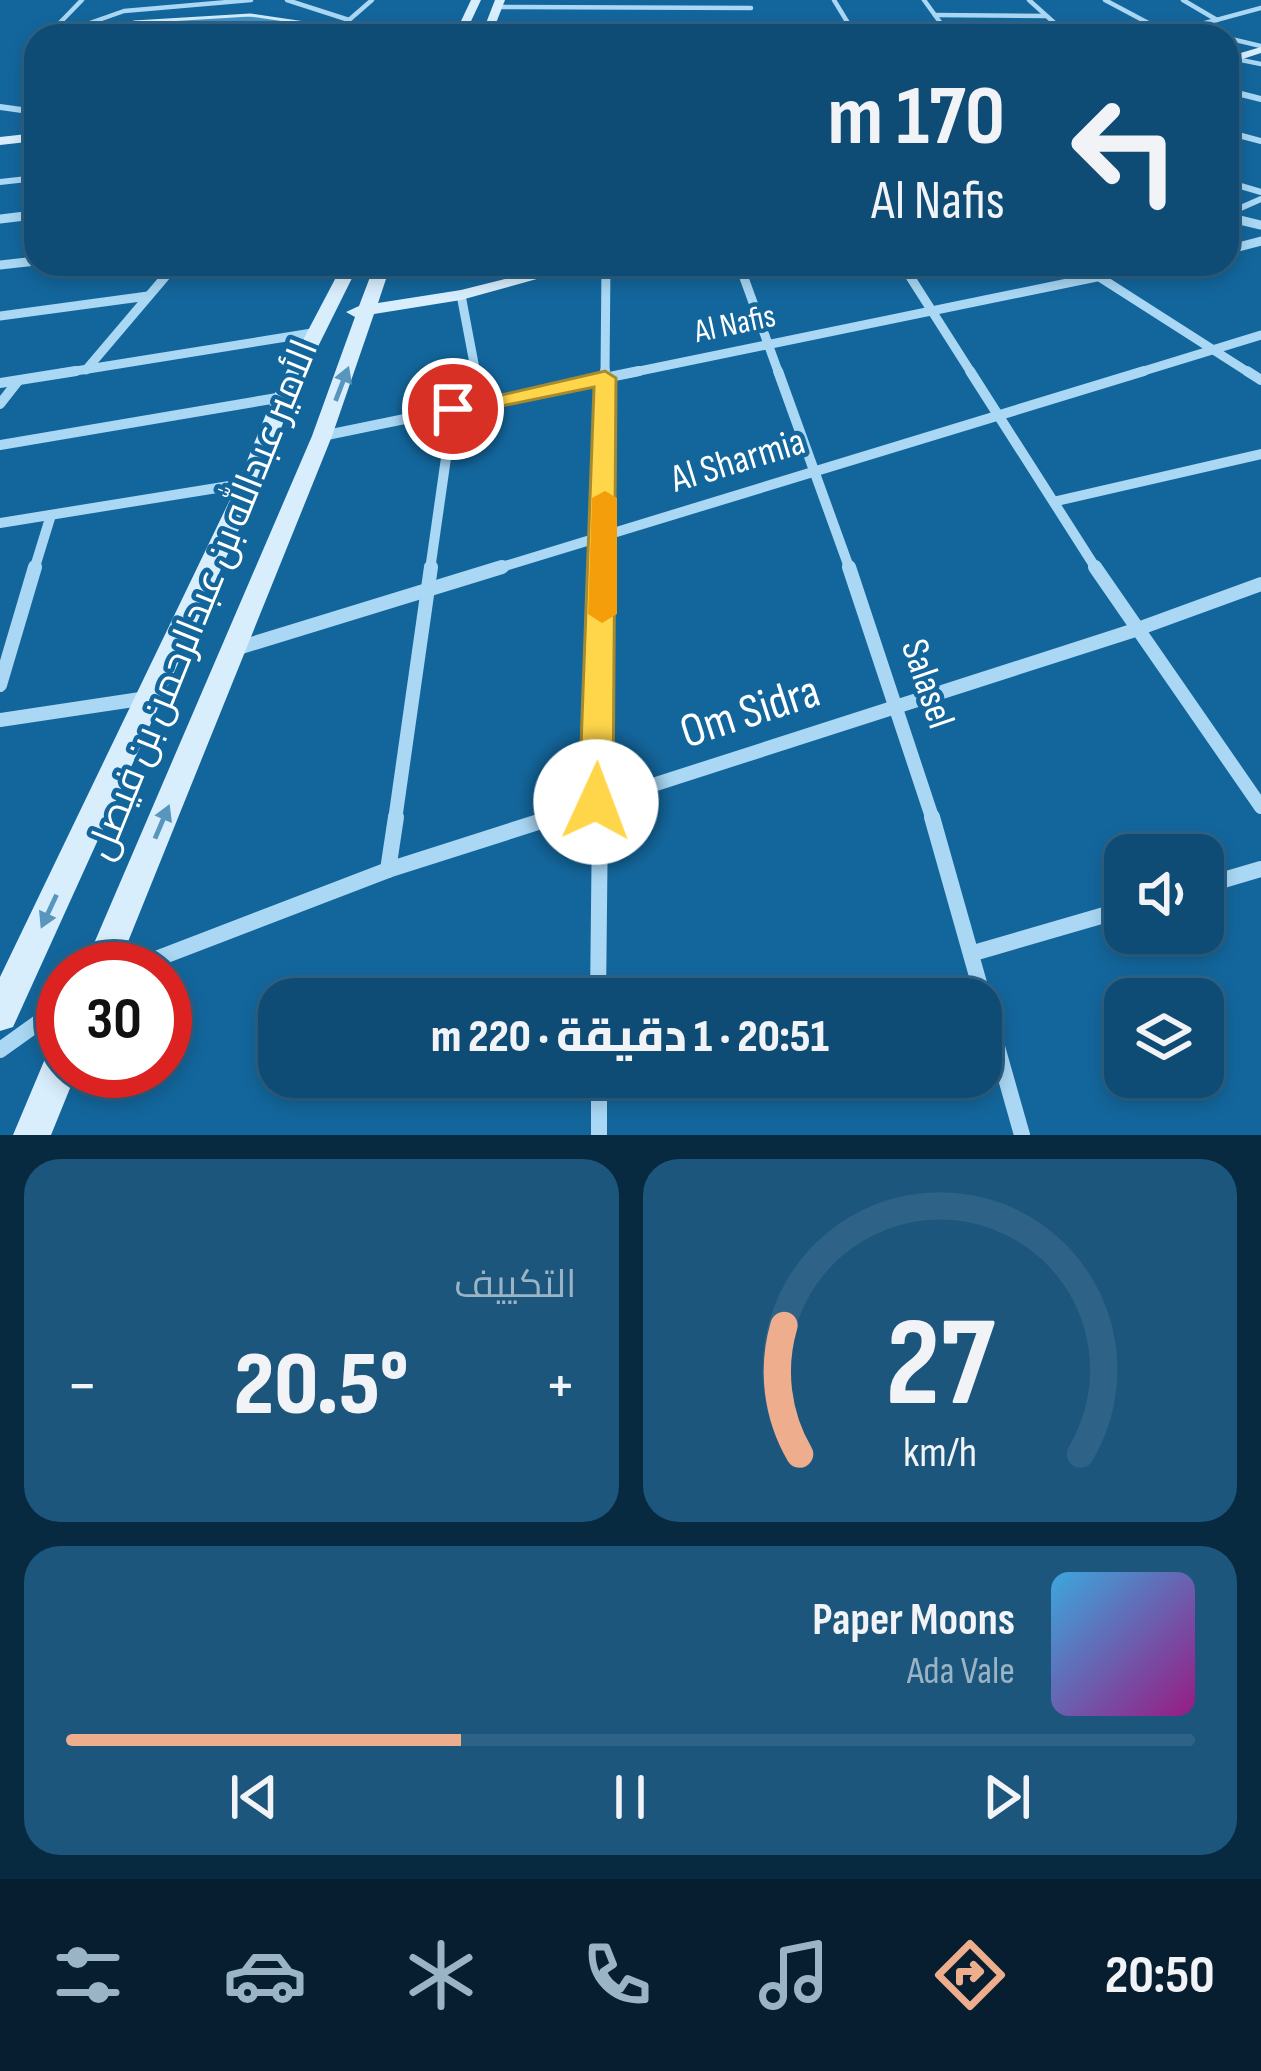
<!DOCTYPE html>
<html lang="ar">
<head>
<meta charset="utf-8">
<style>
  body { margin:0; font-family:"Sofia Sans Condensed",Cairo,sans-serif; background:#1c567d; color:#f1f3f6; direction:rtl; height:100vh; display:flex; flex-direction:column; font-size:45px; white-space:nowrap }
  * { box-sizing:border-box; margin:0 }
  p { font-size:39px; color:#9bb4c5 }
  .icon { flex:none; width:66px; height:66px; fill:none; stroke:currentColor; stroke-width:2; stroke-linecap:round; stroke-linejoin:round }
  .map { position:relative; height:1135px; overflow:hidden; direction:ltr }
  .details { display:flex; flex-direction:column; gap:24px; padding:24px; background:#082a40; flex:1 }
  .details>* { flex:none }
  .top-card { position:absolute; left:24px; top:24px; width:1215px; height:252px; border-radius:36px; box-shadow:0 6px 18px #0003,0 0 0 3px #2e6387; direction:rtl; background:#0e4c75; color:#f1f3f6; overflow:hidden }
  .buttons { position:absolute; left:1104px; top:834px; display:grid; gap:24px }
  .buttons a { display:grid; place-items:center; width:120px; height:120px; border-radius:24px; background:#0e4c75; box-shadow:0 6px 18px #0003,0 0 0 3px #2e6387; font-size:60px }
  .speed { position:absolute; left:36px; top:942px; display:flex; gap:24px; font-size:60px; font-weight:700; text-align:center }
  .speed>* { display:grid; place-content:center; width:156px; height:156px; border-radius:50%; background:#0e4c75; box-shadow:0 6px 18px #0003,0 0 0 3px #2e6387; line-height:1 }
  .speed .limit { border:18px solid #d22; background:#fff; color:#111 }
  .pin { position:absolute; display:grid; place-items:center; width:102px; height:102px; color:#fff; margin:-51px; border:6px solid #fff; border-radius:50%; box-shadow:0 3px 12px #0007 }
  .me { position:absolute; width:132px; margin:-66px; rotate:2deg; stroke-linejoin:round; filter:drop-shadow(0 0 9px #0008) }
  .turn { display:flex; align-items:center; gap:42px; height:252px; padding:0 36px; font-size:54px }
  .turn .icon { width:156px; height:156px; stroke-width:2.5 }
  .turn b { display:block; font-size:84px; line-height:102px }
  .big { font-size:90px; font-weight:800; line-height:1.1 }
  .details .card { flex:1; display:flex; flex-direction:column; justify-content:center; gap:18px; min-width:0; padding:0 42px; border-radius:36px; background:#1c567d }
  .details .dial { align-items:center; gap:0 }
  .dial svg { height:312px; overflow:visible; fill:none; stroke:#2e6387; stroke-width:7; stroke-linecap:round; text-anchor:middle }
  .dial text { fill:#f1f3f6; stroke:none }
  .song { display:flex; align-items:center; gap:36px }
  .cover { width:144px; height:144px; border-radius:18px; background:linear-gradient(135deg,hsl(200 70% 55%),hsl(310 70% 35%)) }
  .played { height:12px; border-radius:6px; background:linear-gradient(90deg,#eead8d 35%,#2e6387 35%) }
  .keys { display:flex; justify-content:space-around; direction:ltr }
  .heat { display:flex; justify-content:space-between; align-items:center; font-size:66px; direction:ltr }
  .details .tiles { flex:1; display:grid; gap:24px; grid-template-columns:1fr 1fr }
  .card:last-child { grid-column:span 2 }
  .trip { position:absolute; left:258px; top:978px; width:744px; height:120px; border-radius:36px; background:#0e4c75; box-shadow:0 6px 18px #0003,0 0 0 3px #2e6387; font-weight:800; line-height:120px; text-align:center; direction:rtl }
  .dock { display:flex; height:192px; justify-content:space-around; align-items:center; background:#061e2f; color:#9bb4c5 }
  .dock .icon { width:84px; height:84px }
  .dock .current { color:#eead8d }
  .dock b { font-size:54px; color:#f1f3f6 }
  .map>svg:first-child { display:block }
  .building { fill:#4091c5; stroke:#d1edfd; stroke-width:3 }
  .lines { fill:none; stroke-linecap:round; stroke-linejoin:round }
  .lane { stroke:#a9d7f4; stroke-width:4.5 }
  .street-far5 { stroke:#a9d7f4; stroke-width:4.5 }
  .street-far4 { stroke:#a9d7f4; stroke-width:6 }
  .street-far3 { stroke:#a9d7f4; stroke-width:9 }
  .street-far2 { stroke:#a9d7f4; stroke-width:10 }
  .street-far1 { stroke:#a9d7f4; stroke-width:14 }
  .street { stroke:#a9d7f4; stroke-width:16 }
  .secondary { fill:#d9eefd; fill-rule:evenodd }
  .oneway { fill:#5896be }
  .route { fill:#ffd54a; stroke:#a68a30; stroke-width:3 }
  .slow { fill:#f59e0b }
  .labels { text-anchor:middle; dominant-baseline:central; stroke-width:9; stroke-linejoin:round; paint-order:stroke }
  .far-street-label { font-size:33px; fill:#fff; stroke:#13669c }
  .street-label { font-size:39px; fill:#fff; stroke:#13669c }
  .near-street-label { font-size:48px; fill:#fff; stroke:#13669c }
</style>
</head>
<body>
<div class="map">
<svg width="1261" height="1135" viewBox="0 0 1261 1135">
  <rect width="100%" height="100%" fill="#13669c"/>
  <!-- building -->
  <path class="building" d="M250,15L305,23L304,36H135V22Z"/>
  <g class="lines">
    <!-- lane -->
    <path class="lane" d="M349,20L372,0"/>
    <!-- street-far5 -->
    <g class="street-far5">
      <path d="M287,0L349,20L350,36"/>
      <path d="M834,0L851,28"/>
      <path d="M924,0L950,36"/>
      <path d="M1029,0L1069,36"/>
      <path d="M1105,0L1167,33"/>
      <path d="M1183,0L1217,20"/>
      <path d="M497,7L751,8"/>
      <path d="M935,15L1046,16"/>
      <path d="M595,28L944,27"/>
      <path d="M1189,29L1219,36"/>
      <path d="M48,35L82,0"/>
      <path d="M53,36L124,11L251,0"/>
      <path d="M1157,36L1261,8"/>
      <path d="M1227,38L1261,46"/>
      <path d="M1236,59L1261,64"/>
      <path d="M1227,91L1254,97"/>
    </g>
    <!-- street-far4 -->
    <g class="street-far4">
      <path d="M1241,94L1261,99"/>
      <path d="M0,107L36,112"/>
      <path d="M1227,132L1261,141"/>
      <path d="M0,182L36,178"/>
      <path d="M1227,182L1261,192"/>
      <path d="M1227,214L1261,199"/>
      <path d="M1227,217L1236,219"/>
      <path d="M0,219L36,215"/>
    </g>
    <!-- street-far3 -->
    <g class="street-far3">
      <path d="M1227,217L1261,225"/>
      <path d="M0,219L25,216"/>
      <path d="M1227,250L1261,241"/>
      <path d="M739,264L779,374"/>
      <path d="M902,264L972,374"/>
      <path d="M1079,264L1251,374"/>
      <path d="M0,265L36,261"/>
      <path d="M461,295L476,374"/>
      <path d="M0,316L148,296"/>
      <path d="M86,370L176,264"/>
      <path d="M57,374L318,332"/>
      <path d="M605,374L606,264"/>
      <path d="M625,374L1160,264"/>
      <path d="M1134,374L1261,335"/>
    </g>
    <!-- street-far2 -->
    <g class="street-far2">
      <path d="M476,371L482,403"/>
      <path d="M778,371L850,570"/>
      <path d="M970,371L1097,570"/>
      <path d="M1247,371L1261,380"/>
      <path d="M0,383L76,371"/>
      <path d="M0,404L18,381"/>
      <path d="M322,436L639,371"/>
      <path d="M0,445L283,397"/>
      <path d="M1057,501L1261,454"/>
      <path d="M0,523L248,483"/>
      <path d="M34,570L51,515"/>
      <path d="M430,570L453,409"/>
      <path d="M492,570L1144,371"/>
      <path d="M603,570L605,371"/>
    </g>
    <!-- street-far1 -->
    <g class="street-far1">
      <path d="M849,567L933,820"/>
      <path d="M1095,567L1261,807"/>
      <path d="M235,649L502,567"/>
      <path d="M0,685L35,567"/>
      <path d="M0,720L147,698"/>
      <path d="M395,820L431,567"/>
      <path d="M544,820L1135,630L1261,584"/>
      <path d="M600,820L603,567"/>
    </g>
    <!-- street -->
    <g class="street">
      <path d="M932,817L1022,1135"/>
      <path d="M388,870L396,817"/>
      <path d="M1203,886L1261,869"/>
      <path d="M977,952L1125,909"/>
      <path d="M130,969L388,870L554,817"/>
      <path d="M598,999L600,817"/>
      <path d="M0,1050L63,1005"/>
      <path d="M599,1077V1135"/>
    </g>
    <!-- secondary -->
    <g class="secondary">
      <path d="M471,0H481L464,36H454Z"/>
      <path d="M495,0H505L491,36H481Z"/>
      <path d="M1261,47V53L1227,64V57Z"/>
      <path d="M36,133V141L0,145V137Z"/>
      <path d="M343,264H359L293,397L260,483L13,1027L0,1031V977L238,483L273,397Z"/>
      <path d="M375,264H391L378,303L461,290L564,264H591L461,300L374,314L332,436L117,969H83L312,436L355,317L346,312L359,306Z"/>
      <path d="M63,1042V1071H77L51,1135H13L50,1047Z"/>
    </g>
  </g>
  <!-- one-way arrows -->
  <defs><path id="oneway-solid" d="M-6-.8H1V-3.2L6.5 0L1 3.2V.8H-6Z" transform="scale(3)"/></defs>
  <g class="oneway">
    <use href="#oneway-solid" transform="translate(342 384) rotate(-69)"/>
    <use href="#oneway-solid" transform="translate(162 822) rotate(-67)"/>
    <use href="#oneway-solid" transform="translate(49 911) rotate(115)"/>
  </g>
  <!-- route -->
  <path class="route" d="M605,371L616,378L613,802L608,811H584L579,802L594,387L453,416L441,409Z"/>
  <!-- slow -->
  <path class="slow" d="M605,491L617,498V614L602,623L588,614L592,498Z"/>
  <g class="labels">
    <!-- far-street labels -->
    <g class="far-street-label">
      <text transform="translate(735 324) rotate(-12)">Al Nafis</text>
    </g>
    <!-- street labels -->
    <g class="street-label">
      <text transform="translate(738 461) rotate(-17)">Al Sharmia</text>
      <text transform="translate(203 600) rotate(-68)">الأمير عبدالله بن عبدالرحمن بن فيصل</text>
      <text transform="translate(927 684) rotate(71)">Salasel</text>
    </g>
    <!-- near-street labels -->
    <g class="near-street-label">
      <text transform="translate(750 712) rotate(-18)">Om Sidra</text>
    </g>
  </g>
</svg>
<div class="buttons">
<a><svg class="icon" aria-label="sound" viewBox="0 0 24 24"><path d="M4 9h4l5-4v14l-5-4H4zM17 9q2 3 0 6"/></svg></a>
<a><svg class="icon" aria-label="layers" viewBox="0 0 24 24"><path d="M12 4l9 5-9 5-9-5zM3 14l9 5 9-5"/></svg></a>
</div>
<div class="speed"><div class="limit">30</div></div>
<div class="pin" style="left:453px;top:409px;background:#d93025"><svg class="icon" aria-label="arrive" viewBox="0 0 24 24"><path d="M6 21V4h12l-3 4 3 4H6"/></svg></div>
<svg class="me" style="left:596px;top:802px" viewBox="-20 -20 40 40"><circle r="19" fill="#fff"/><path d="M0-13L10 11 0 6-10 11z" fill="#ffd54a"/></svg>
<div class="trip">20:51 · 1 دقيقة · 220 m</div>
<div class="top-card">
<div class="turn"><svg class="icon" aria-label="left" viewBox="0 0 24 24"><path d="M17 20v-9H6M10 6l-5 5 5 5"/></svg><div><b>170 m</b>Al Nafis</div></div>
</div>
</div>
<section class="details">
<div class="tiles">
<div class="card dial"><svg viewBox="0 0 100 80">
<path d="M14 69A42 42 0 1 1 86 69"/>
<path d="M14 69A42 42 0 0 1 10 36" stroke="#eead8d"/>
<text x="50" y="56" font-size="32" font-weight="700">27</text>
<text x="50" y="72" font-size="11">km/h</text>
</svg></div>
<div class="card"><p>التكييف</p>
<div class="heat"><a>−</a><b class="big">20.5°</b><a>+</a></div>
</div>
<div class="card">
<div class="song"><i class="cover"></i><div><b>Paper Moons</b><p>Ada Vale</p></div></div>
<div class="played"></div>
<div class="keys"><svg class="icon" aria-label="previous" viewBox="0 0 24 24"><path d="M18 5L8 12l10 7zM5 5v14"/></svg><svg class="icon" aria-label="pause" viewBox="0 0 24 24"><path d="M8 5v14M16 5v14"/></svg><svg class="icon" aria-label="next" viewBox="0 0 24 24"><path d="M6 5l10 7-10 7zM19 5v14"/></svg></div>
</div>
</div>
</section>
<nav class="dock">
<b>20:50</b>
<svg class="icon current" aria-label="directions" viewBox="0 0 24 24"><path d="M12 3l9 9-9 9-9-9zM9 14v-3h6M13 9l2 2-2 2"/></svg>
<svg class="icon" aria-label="music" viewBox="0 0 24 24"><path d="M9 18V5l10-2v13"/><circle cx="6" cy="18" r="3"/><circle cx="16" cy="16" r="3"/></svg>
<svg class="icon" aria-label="phone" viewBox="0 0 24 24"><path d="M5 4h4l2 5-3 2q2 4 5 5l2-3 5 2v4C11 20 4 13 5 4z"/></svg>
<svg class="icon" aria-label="climate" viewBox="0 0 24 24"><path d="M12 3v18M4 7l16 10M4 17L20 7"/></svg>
<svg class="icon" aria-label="car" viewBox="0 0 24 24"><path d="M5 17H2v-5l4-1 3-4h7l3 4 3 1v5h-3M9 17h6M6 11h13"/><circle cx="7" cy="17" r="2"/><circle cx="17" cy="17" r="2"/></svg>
<svg class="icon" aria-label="filters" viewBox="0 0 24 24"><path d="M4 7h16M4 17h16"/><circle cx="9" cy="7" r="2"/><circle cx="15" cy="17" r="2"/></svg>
</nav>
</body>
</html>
